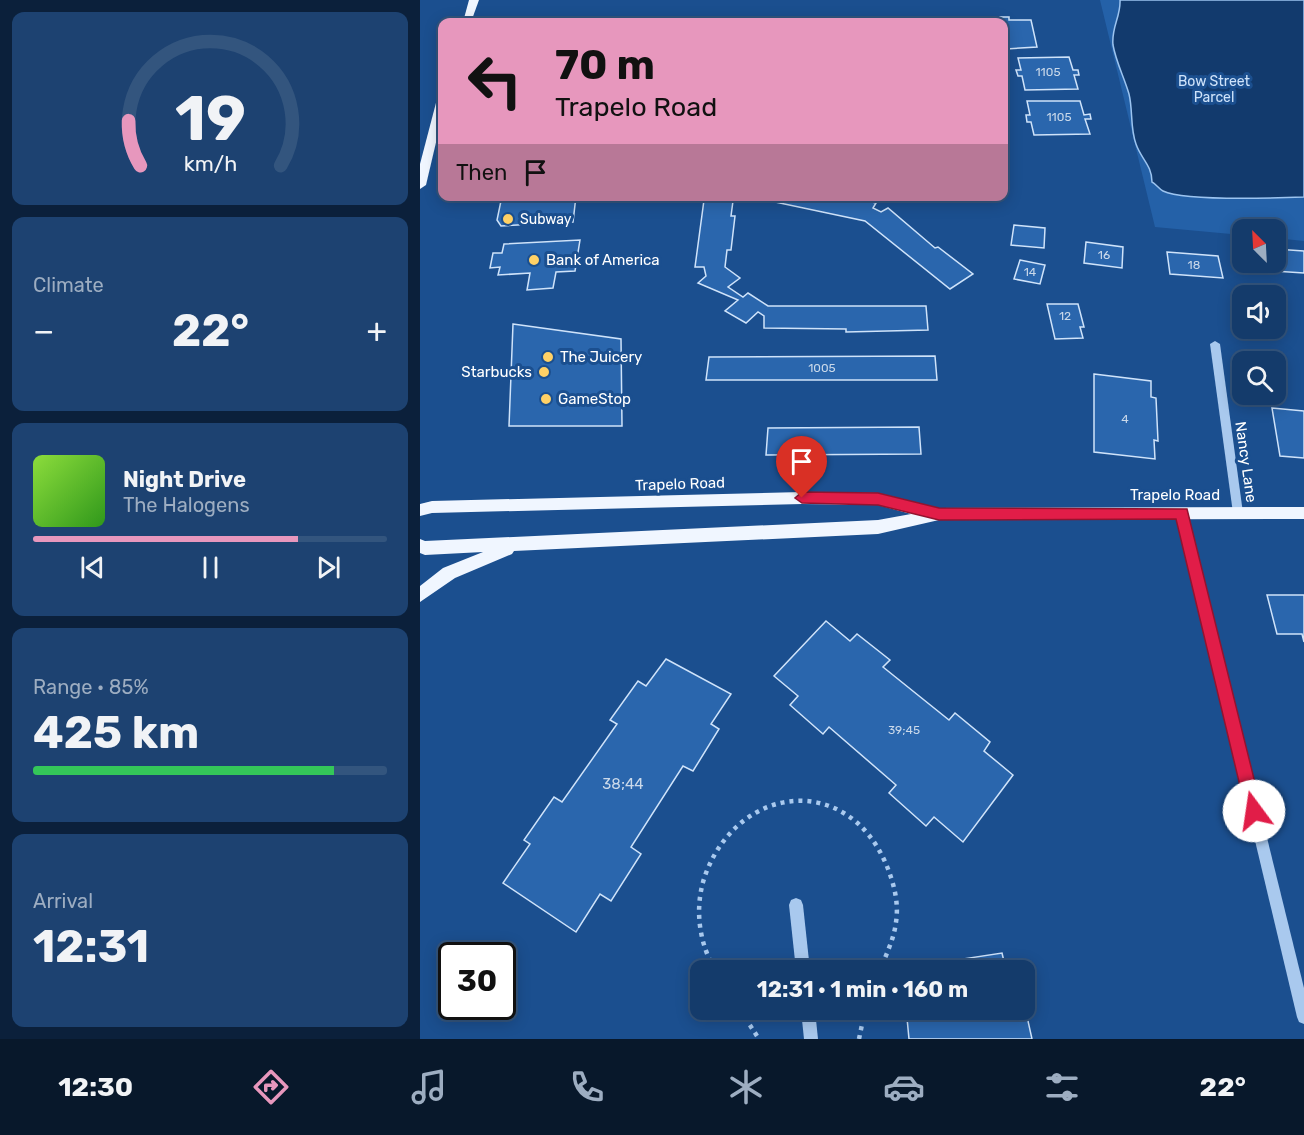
<!DOCTYPE html>
<html lang="en">
<head>
<meta charset="utf-8">
<style>
  body { margin:0; font-family:Rubik,sans-serif; background:#1d4271; color:#f1f3f6; height:100vh; display:flex; flex-direction:column; font-size:22px; white-space:nowrap }
  * { box-sizing:border-box; margin:0 }
  p { font-size:20px; color:#9dadc1 }
  .icon { flex:none; width:33px; height:33px; fill:none; stroke:currentColor; stroke-width:2; stroke-linecap:round; stroke-linejoin:round }
  .map { position:relative; flex:1; overflow:hidden }
  .panel { display:flex; flex-direction:column; gap:12px; padding:12px; background:#0b203b; width:420px }
  .panel>* { flex:none }
  .hud { position:absolute; left:18px; top:18px; width:570px; height:183px; border-radius:12px; box-shadow:0 3px 15px #0003,0 0 0 2px #33557e; background:#e797bd; color:#111; overflow:hidden }
  .needle { width:39px; rotate:336deg }
  .fabs { position:absolute; left:812px; top:219px; display:grid; gap:12px }
  .fabs a { display:grid; place-items:center; width:54px; height:54px; border-radius:12px; background:#143b6b; box-shadow:0 3px 15px #0003,0 0 0 2px #33557e; font-size:30px }
  .speed { position:absolute; left:18px; top:942px; display:flex; gap:12px; font-size:30px; font-weight:700; text-align:center }
  .speed>* { display:grid; place-content:center; width:78px; height:78px; border-radius:50%; background:#143b6b; box-shadow:0 3px 15px #0003,0 0 0 2px #33557e; line-height:1 }
  .speed .limit { border:3px solid #111; border-radius:9px; background:#fff; color:#111 }
  .pin { position:absolute; display:grid; place-items:center; width:51px; height:51px; color:#fff; margin:-62px -26px; border-radius:50% 50% 50% 0; rotate:-45deg; box-shadow:0 0 6px #0007 }
  .pin .icon { rotate:45deg }
  .me { position:absolute; width:66px; margin:-33px; rotate:346deg; stroke-linejoin:round; filter:drop-shadow(0 0 4px #0008) }
  .turn { display:flex; align-items:center; gap:21px; height:126px; padding:0 18px; font-size:27px }
  .turn .icon { width:78px; height:78px; stroke-width:2.5 }
  .turn b { display:block; font-size:42px; line-height:51px }
  .then { display:flex; align-items:center; height:57px; padding:0 18px; background:#0003; gap:12px; font-size:22px }
  .big { font-size:45px; font-weight:700; line-height:1.1 }
  .panel .card { flex:1; display:flex; flex-direction:column; justify-content:center; gap:9px; min-width:0; padding:0 21px; border-radius:12px; background:#1d4271 }
  .panel .dial { align-items:center; gap:0 }
  .dial svg { height:156px; overflow:visible; fill:none; stroke:#33557e; stroke-width:7; stroke-linecap:round; text-anchor:middle }
  .dial text { fill:#f1f3f6; stroke:none }
  .song { display:flex; align-items:center; gap:18px }
  .cover { width:72px; height:72px; border-radius:9px; background:linear-gradient(135deg,hsl(90 70% 55%),hsl(110 70% 35%)) }
  .played { height:6px; border-radius:3px; background:linear-gradient(90deg,#e797bd 75%,#33557e 75%) }
  .keys { display:flex; justify-content:space-around; direction:ltr }
  .heat { display:flex; justify-content:space-between; align-items:center; font-size:33px; direction:ltr }
  .charge { height:9px; border-radius:4px; background:linear-gradient(90deg,#34c759 85%,#33557e 0) }
  .trip { position:absolute; left:270px; top:960px; width:345px; height:60px; border-radius:12px; background:#143b6b; box-shadow:0 3px 15px #0003,0 0 0 2px #33557e; font-weight:700; line-height:60px; text-align:center }
  .dock { display:flex; height:96px; justify-content:space-around; align-items:center; background:#08182b; color:#9dadc1 }
  .dock .icon { width:42px; height:42px }
  .dock .selected { color:#e797bd }
  .dock b { font-size:27px; color:#f1f3f6 }
  main { display:flex; flex:1; min-height:0 }
  .map>svg:first-child { display:block }
  .green { fill:#2461a8 }
  .water { fill:#123a6d; stroke:#9cc4f0; stroke-width:1.5 }
  .building { fill:#2a66ad; stroke:#cfe3fa; stroke-width:1.5 }
  .lines { fill:none; stroke-linecap:round; stroke-linejoin:round }
  .path { stroke:#a9c9ee; stroke-width:4.5; stroke-dasharray:4 5; stroke-linecap:butt }
  .minor { fill:#a9c9ee; fill-rule:evenodd }
  .major { fill:#f0f6ff; fill-rule:evenodd }
  .route { fill:#e11d48; stroke:#92132f; stroke-width:1.5 }
  .poi-dot { fill:#ffd166; stroke:#1b4f8f; stroke-width:2 }
  .labels { text-anchor:middle; dominant-baseline:central; stroke-width:6; stroke-linejoin:round; paint-order:stroke }
  .number-label { font-size:12px; fill:#cad9ea }
  .far-park-label { font-size:14px; fill:#cfe3fa; stroke:#1b4f8f }
  .far-poi-label { font-size:14px; fill:#fff; stroke:#1b4f8f; text-anchor:start }
  .poi-label { font-size:15px; fill:#fff; stroke:#1b4f8f; text-anchor:start }
  .street-label { font-size:15px; fill:#fff; stroke:#1b4f8f }
  .near-number-label { font-size:15px; fill:#cad9ea }
</style>
</head>
<body>
<main>
<section class="panel">
<div class="card dial"><svg viewBox="0 0 100 80">
<path d="M14 69A42 42 0 1 1 86 69"/>
<path d="M14 69A42 42 0 0 1 8 46" stroke="#e797bd"/>
<text x="50" y="56" font-size="32" font-weight="700">19</text>
<text x="50" y="72" font-size="11">km/h</text>
</svg></div>
<div class="card"><p>Climate</p>
<div class="heat"><a>−</a><b class="big">22°</b><a>+</a></div>
</div>
<div class="card">
<div class="song"><i class="cover"></i><div><b>Night Drive</b><p>The Halogens</p></div></div>
<div class="played"></div>
<div class="keys"><svg class="icon" aria-label="previous" viewBox="0 0 24 24"><path d="M18 5L8 12l10 7zM5 5v14"/></svg><svg class="icon" aria-label="pause" viewBox="0 0 24 24"><path d="M8 5v14M16 5v14"/></svg><svg class="icon" aria-label="next" viewBox="0 0 24 24"><path d="M6 5l10 7-10 7zM19 5v14"/></svg></div>
</div>
<div class="card"><p>Range · 85%</p><b class="big">425 km</b><div class="charge"></div></div>
<div class="card"><p>Arrival</p><b class="big">12:31</b></div>
</section>
<div class="map">
<svg width="884" height="1039" viewBox="0 0 884 1039">
  <rect width="100%" height="100%" fill="#1b4f8f"/>
  <!-- green -->
  <path class="green" d="M680,0H884V241L855,238V230H822V235L735,227Z"/>
  <!-- water -->
  <path class="water" d="M700,0H884V197C857,198 764,201 743,191C739,189 736,184 732,182C732,165 721,159 716,144C710,128 713,110 709,94C704,77 696,62 693,45C691,28 701,16 700,0Z"/>
  <!-- building -->
  <g class="building">
    <path d="M580,17H589V20H611L617,47L586,49L584,48V22H557L556,20H580Z"/>
    <path d="M508,18H516L517,21L540,20V22H486L509,21Z"/>
    <path d="M649,57L653,70H658L659,75H654L658,89L605,90L602,76H598L596,70H601L598,58Z"/>
    <path d="M607,101H660L664,115L670,114L671,119H665L670,134L614,135L611,122H607L606,115H610Z"/>
    <path d="M82,196H156L153,222L81,226L77,220Z"/>
    <path d="M298,196H426L456,203L453,208L461,212L468,208L515,248L518,247L553,274L530,289L445,221L331,197L313,201L311,216H315L311,250H307L305,267L320,278L308,287L323,297L328,293L348,306H506L508,330L426,332V329L344,328V316L338,312L326,323L305,311L318,300L278,283L286,276L284,267H275L284,200H295Z"/>
    <path d="M594,225L625,228L624,248L591,245Z"/>
    <path d="M160,240L155,271L136,272L133,288L107,290L110,273L78,275L80,267L70,268L73,253H82L84,244Z"/>
    <path d="M666,242L703,247L702,268L664,263Z"/>
    <path d="M855,249L884,251V273L854,271L852,262H855Z"/>
    <path d="M747,252L798,256L803,278L750,274Z"/>
    <path d="M600,260L625,265L620,284L594,279Z"/>
    <path d="M627,304H658L664,327H660L663,338L635,339Z"/>
    <path d="M93,324L201,339L202,426H89Z"/>
    <path d="M515,356L517,380H286L289,357Z"/>
    <path d="M674,374L731,381V397L736,398L738,441L734,440L735,459L674,452Z"/>
    <path d="M852,408L884,411V458L860,456Z"/>
    <path d="M499,427L501,454L346,455L348,428Z"/>
    <path d="M847,595H884V642L882,634H857Z"/>
    <path d="M406,621L430,641L437,634L470,660L463,667L529,720L535,713L570,742L564,751L593,775L543,842L514,817L506,826L469,793L476,785L409,727L403,734L370,705L378,696L354,676Z"/>
    <path d="M246,659L311,694L291,724L299,729L273,771L263,766L211,847L221,854L191,901L180,894L156,932L83,883L110,844L104,840L134,797L142,802L197,724L190,720L218,681L226,686Z"/>
    <path d="M582,953L586,970H491L490,967Z"/>
    <path d="M604,1003L612,1039H489L487,1018L497,1017L496,1010H604Z"/>
  </g>
  <g class="lines">
    <!-- path -->
    <g class="path">
      <path d="M295,970C278,941 274,905 286,873C320,784 427,773 466,864C474,883 479,903 476,922C474,939 466,955 460,970"/>
      <path d="M320,1010L339,1039"/>
      <path d="M439,1039L445,1010"/>
    </g>
    <!-- minor -->
    <g class="minor">
      <path d="M795,341L800,344L823,513L822,516H814L813,513L790,344Z"/>
      <path d="M762,509L766,510L767,513L884,988V1024L879,1022L877,1017L757,513L758,510Z"/>
      <path d="M376,898L381,900L383,905L390,970H376L369,905L371,900Z"/>
      <path d="M381,1010H395L398,1039H384Z"/>
    </g>
    <!-- major -->
    <g class="major">
      <path d="M49,0H59L51,22H43Z"/>
      <path d="M22,96V117L6,185L0,189V164L17,99Z"/>
      <path d="M382,492L458,493L518,508L884,507V519L519,520L458,534L94,551L92,554L35,578L0,602V586L23,568L63,552L5,555L0,553V539L5,541L458,520L491,514L458,505L382,504L12,513L0,516V504L12,501Z"/>
    </g>
  </g>
  <!-- route -->
  <path class="route" d="M382,492L458,493L519,508L767,509L842,811L840,817L834,819L828,817L826,811L756,519L519,520L458,505L382,503L375,498Z"/>
  <!-- markers -->
  <g class="poi-dot">
    <circle cx="88" cy="219" r="6"/>
    <circle cx="114" cy="260" r="6"/>
    <circle cx="128" cy="357" r="6"/>
    <circle cx="124" cy="372" r="6"/>
    <circle cx="126" cy="399" r="6"/>
  </g>
  <g class="labels">
    <!-- number labels -->
    <g class="number-label">
      <text x="628" y="72">1105</text>
      <text x="639" y="117">1105</text>
      <text x="684" y="255">16</text>
      <text x="774" y="265">18</text>
      <text x="610" y="272">14</text>
      <text x="645" y="316">12</text>
      <text x="402" y="368">1005</text>
      <text x="705" y="419">4</text>
      <text x="484" y="730">39;45</text>
    </g>
    <!-- far-park labels -->
    <g class="far-park-label">
      <text x="794" y="81">Bow Street<tspan x="794" dy="16">Parcel</tspan></text>
    </g>
    <!-- far-poi labels -->
    <g class="far-poi-label">
      <text x="100" y="219">Subway</text>
    </g>
    <!-- poi labels -->
    <g class="poi-label">
      <text x="126" y="260">Bank of America</text>
      <text x="140" y="357">The Juicery</text>
      <text x="112" y="372" text-anchor="end">Starbucks</text>
      <text x="138" y="399">GameStop</text>
    </g>
    <!-- street labels -->
    <g class="street-label">
      <text transform="translate(826 462) rotate(82)">Nancy Lane</text>
      <text transform="translate(260 484) rotate(-2)">Trapelo Road</text>
      <text x="755" y="495">Trapelo Road</text>
    </g>
    <!-- near-number labels -->
    <g class="near-number-label">
      <text x="203" y="784">38;44</text>
    </g>
  </g>
</svg>
<div class="fabs">
<a><svg class="needle" viewBox="-14 -14 28 28"><path d="M0-13l5 13h-10z" fill="#e53935"/><path d="M0 13l5-13h-10z" fill="#9dadc1"/></svg></a>
<a><svg class="icon" aria-label="sound" viewBox="0 0 24 24"><path d="M4 9h4l5-4v14l-5-4H4zM17 9q2 3 0 6"/></svg></a>
<a><svg class="icon" aria-label="search" viewBox="0 0 24 24"><circle cx="10" cy="10" r="6"/><path d="M15 15l6 6"/></svg></a>
</div>
<div class="speed"><div class="limit">30</div></div>
<div class="pin" style="left:382px;top:498px;background:#d93025"><svg class="icon" aria-label="arrive" viewBox="0 0 24 24"><path d="M6 21V4h12l-3 4 3 4H6"/></svg></div>
<svg class="me" style="left:834px;top:811px" viewBox="-20 -20 40 40"><circle r="19" fill="#fff"/><path d="M0-13L10 11 0 6-10 11z" fill="#e11d48"/></svg>
<div class="trip">12:31 · 1 min · 160 m</div>
<div class="hud">
<div class="turn"><svg class="icon" aria-label="left" viewBox="0 0 24 24"><path d="M17 20v-9H6M10 6l-5 5 5 5"/></svg><div><b>70 m</b>Trapelo Road</div></div>
<div class="then">Then<svg class="icon" aria-label="arrive" viewBox="0 0 24 24"><path d="M6 21V4h12l-3 4 3 4H6"/></svg></div>
</div>
</div>
</main>
<nav class="dock">
<b>12:30</b>
<svg class="icon selected" aria-label="directions" viewBox="0 0 24 24"><path d="M12 3l9 9-9 9-9-9zM9 14v-3h6M13 9l2 2-2 2"/></svg>
<svg class="icon" aria-label="music" viewBox="0 0 24 24"><path d="M9 18V5l10-2v13"/><circle cx="6" cy="18" r="3"/><circle cx="16" cy="16" r="3"/></svg>
<svg class="icon" aria-label="phone" viewBox="0 0 24 24"><path d="M5 4h4l2 5-3 2q2 4 5 5l2-3 5 2v4C11 20 4 13 5 4z"/></svg>
<svg class="icon" aria-label="climate" viewBox="0 0 24 24"><path d="M12 3v18M4 7l16 10M4 17L20 7"/></svg>
<svg class="icon" aria-label="car" viewBox="0 0 24 24"><path d="M5 17H2v-5l4-1 3-4h7l3 4 3 1v5h-3M9 17h6M6 11h13"/><circle cx="7" cy="17" r="2"/><circle cx="17" cy="17" r="2"/></svg>
<svg class="icon" aria-label="filters" viewBox="0 0 24 24"><path d="M4 7h16M4 17h16"/><circle cx="9" cy="7" r="2"/><circle cx="15" cy="17" r="2"/></svg>
<b>22°</b>
</nav>
</body>
</html>
